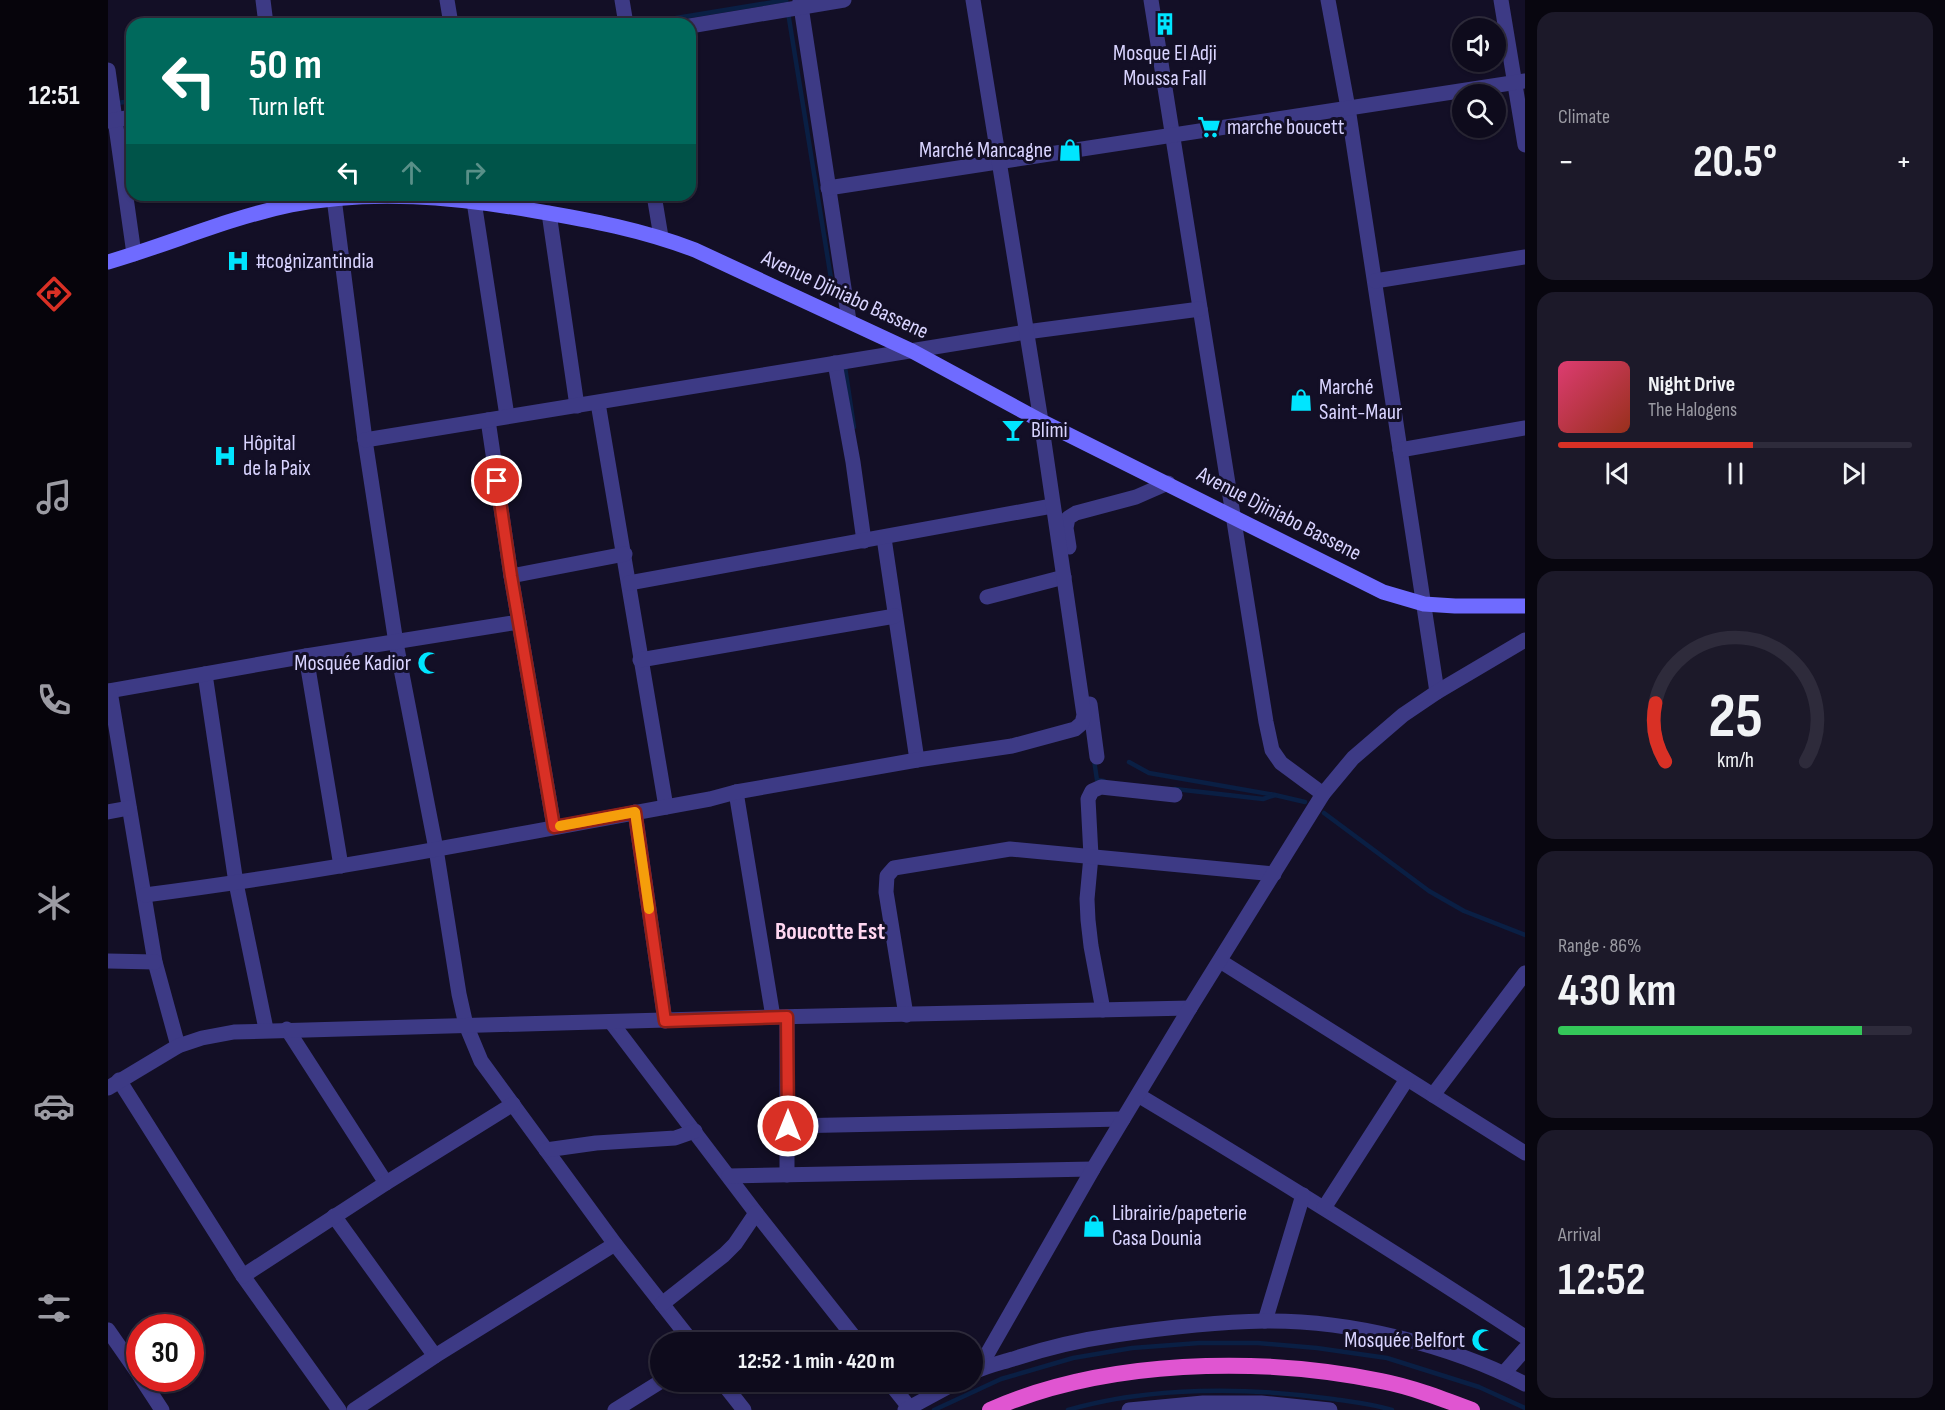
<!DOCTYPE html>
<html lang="en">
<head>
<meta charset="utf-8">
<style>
  body { margin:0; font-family:"Sofia Sans Condensed",sans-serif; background:#1c1929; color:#f1f3f6; height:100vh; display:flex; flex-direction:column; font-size:22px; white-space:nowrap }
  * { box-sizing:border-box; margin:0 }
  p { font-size:20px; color:#9b9ba3 }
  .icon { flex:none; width:33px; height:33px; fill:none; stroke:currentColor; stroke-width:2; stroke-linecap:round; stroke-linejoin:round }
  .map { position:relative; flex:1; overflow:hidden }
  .panel { display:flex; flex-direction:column; gap:12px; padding:12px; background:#08060f; width:420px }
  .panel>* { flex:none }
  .top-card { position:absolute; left:18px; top:18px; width:570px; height:183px; border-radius:18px; box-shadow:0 2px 4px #0004,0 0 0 2px #2e2b3b; background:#00695c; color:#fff; overflow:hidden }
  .controls { position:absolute; left:1344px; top:18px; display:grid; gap:12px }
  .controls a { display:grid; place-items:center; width:54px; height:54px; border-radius:50%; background:#0e0b1c; box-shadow:0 2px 4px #0004,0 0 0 2px #2e2b3b; font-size:30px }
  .speed { position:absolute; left:18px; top:1314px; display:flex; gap:12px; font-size:30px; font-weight:700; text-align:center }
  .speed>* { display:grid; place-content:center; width:78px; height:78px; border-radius:50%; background:#0e0b1c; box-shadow:0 2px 4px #0004,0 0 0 2px #2e2b3b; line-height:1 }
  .speed .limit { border:9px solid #d22; background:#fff; color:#111 }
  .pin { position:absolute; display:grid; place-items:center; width:51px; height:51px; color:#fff; margin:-26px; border:3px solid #fff; border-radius:50%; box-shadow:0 2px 6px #0007 }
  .me { position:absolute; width:66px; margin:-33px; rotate:0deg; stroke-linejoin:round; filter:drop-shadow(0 0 4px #0008) }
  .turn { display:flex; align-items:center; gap:21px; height:126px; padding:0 24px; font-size:27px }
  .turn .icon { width:78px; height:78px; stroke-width:2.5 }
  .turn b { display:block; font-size:42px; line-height:51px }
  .lanes { display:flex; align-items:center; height:57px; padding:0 24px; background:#0003; justify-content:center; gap:30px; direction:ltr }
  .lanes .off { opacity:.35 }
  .big { font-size:45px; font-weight:700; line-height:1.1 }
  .panel .card { flex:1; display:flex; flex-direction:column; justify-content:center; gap:9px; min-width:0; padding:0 21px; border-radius:18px; background:#1c1929 }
  .panel .dial { align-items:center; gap:0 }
  .dial svg { height:156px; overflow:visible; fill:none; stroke:#2e2b3b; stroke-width:7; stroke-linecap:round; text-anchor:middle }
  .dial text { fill:#f1f3f6; stroke:none }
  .song { display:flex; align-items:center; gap:18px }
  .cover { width:72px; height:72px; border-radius:9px; background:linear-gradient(135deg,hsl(340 70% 55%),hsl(10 70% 35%)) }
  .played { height:6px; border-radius:3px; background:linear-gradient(90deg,#d93025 55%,#2e2b3b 55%) }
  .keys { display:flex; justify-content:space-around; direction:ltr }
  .heat { display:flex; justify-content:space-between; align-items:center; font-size:33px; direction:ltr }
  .charge { height:9px; border-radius:4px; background:linear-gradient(90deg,#34c759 86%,#2e2b3b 0) }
  .trip { position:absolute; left:542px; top:1332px; width:333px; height:60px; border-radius:30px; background:#0e0b1c; box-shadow:0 2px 4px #0004,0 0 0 2px #2e2b3b; font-weight:700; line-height:60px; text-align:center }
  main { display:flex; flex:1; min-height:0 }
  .menu { display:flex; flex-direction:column; width:108px; justify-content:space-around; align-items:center; background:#06040b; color:#9b9ba3 }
  .menu .icon { width:42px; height:42px }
  .menu .current { color:#d93025 }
  .menu b { font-size:27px; color:#f1f3f6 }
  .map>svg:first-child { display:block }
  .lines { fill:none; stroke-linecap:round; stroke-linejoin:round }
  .stream { stroke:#0a1f44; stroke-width:4.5 }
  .minor { stroke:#3d3a85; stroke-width:15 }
  .secondary { stroke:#6f6bff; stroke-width:15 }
  .trunk { stroke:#e055d1; stroke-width:16 }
  .route-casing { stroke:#8d1f18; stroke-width:15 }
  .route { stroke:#d93025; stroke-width:10 }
  .slow { stroke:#f59e0b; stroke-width:10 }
  .labels { text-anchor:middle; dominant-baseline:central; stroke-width:6; stroke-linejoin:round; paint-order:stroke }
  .poi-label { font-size:22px; fill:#d9d4ff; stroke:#130f26; text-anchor:start }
  .street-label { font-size:22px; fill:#d9d4ff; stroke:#130f26 }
  .neighbourhood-label { font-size:24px; font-weight:bold; fill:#ffd6f0; stroke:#130f26 }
</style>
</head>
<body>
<main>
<nav class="menu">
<b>12:51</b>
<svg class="icon current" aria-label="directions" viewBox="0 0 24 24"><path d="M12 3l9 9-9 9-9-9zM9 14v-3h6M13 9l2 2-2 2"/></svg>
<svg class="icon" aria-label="music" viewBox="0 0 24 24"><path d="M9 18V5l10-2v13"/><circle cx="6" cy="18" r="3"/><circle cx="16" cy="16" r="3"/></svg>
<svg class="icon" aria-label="phone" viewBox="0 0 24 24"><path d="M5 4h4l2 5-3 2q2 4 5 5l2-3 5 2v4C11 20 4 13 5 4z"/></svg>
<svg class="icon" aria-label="climate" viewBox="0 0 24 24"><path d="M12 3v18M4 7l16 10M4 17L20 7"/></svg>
<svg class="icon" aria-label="car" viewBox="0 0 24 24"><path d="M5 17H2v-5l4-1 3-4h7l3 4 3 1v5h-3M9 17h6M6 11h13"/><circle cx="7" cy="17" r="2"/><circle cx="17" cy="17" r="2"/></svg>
<svg class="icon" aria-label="filters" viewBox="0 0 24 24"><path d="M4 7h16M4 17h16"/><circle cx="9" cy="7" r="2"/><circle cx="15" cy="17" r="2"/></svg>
</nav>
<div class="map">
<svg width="1417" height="1410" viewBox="0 0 1417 1410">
  <rect width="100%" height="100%" fill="#130f26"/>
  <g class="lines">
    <!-- stream -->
    <g class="stream">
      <path d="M532,24L678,0L726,297"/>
      <path d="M9,103L24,101"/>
      <path d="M737,367L746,427"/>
      <path d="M986,760L989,780L996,781"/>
      <path d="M1021,762L1041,773L1167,795L1197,802"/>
      <path d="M1067,789L1155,799L1167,795"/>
      <path d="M1216,813L1321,891L1356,911L1417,935"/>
      <path d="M826,1410L893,1379L965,1358L1024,1348L1091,1343H1150L1209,1348L1279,1358L1371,1387L1417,1408"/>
      <path d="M960,1410C1042,1386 1141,1387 1225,1399C1245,1402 1264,1404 1284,1410"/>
    </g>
    <!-- minor -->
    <g class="minor">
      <path d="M155,0L158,24"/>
      <path d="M339,0L343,24"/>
      <path d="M514,0L518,24"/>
      <path d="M692,0L741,321"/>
      <path d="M1043,0L1158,722L1164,750L1173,763L1215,794"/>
      <path d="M1220,0L1240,108L1329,692"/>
      <path d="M1393,0L1417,145"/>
      <path d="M582,26L736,0"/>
      <path d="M0,70L26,254"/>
      <path d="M0,121L24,117"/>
      <path d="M720,188L1417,81"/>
      <path d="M365,195L399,416"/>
      <path d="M546,195L553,237"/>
      <path d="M226,198L257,440L288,643L328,849L351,994L358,1025L373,1061L507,1244L584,1342"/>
      <path d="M441,213L469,406"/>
      <path d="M1267,281L1417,257"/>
      <path d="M727,363L745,462L756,541"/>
      <path d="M490,403L558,807"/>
      <path d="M380,420L403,576L446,827"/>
      <path d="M257,440L918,332L1092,309"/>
      <path d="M1292,450L1417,428"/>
      <path d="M776,538L809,760"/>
      <path d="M961,547L958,528L960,518L968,513L1028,497L1060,483"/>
      <path d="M403,576L517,554"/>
      <path d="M521,583L944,506"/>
      <path d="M879,597L956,577"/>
      <path d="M198,656L233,866"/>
      <path d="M532,660L787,616"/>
      <path d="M97,674L128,883L158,1029"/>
      <path d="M0,691L198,656L411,622"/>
      <path d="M2,691L47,962L70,1046"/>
      <path d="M982,704L989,757"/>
      <path d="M628,792L665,1017"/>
      <path d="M0,812L21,808"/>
      <path d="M527,812L557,1021"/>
      <path d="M37,895C226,871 414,833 602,799L628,792L809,760L904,746L967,729L974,723L976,715L933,421L865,0"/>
      <path d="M0,961L47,962"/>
      <path d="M1112,961L1417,1153"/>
      <path d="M995,1010L983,946L980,920L979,899L983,856L980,799L984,791L993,787L1067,795"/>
      <path d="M798,1015L778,892L779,876L786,868L902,849L1166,874"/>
      <path d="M503,1022L648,1213L750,1342"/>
      <path d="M179,1029L278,1183"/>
      <path d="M11,1080L135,1276L231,1410"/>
      <path d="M0,1088L70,1046L94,1038L126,1032L665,1017L1082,1008"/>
      <path d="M1030,1095C1161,1173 1290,1254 1417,1337"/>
      <path d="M1325,1095L1417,973"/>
      <path d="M680,1126L1015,1119"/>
      <path d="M438,1150L488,1143L567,1138L587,1131"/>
      <path d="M679,1175V1017"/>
      <path d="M621,1176L985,1169"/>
      <path d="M1216,1208L1299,1079"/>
      <path d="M226,1216L327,1356"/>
      <path d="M135,1276L278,1183L405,1104"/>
      <path d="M554,1304L616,1255L627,1244L648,1213"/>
      <path d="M1157,1321L1195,1195"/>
      <path d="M0,1330L32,1376"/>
      <path d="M870,1370L985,1169L1082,1008L1215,794L1245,758L1295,715L1329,692L1417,640"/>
      <path d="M866,1372C878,1366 892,1363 905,1359C938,1348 972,1340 1007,1335C1055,1328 1108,1322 1157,1321C1242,1320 1342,1345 1417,1384"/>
      <path d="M1396,1373L1417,1349"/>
      <path d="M33,1378L54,1410"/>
      <path d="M614,1382L636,1410"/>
      <path d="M781,1382L801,1407"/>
      <path d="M246,1410L327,1356L507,1244"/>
      <path d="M507,1410L552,1382"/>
      <path d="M797,1410L849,1382"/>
      <path d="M1021,1410L1095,1403H1153L1222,1410"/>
    </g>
    <!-- secondary -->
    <path class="secondary" d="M0,262C62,244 120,218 183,205C265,189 346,197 428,211C482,220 535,230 587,250L804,351L933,421L1275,592L1316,604L1347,606H1417"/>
    <!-- trunk -->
    <path class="trunk" d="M882,1410C997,1359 1151,1356 1273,1381C1304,1387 1335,1399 1364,1410"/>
  </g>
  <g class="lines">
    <!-- route casing -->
    <g class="route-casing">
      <path id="route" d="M389,481L403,576L446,827L527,812L557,1021L679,1017L680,1126"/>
    </g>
    <!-- route -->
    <use href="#route" class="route"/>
    <!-- slow -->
    <path class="slow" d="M452,826L527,812L541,909"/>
  </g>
  <!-- icons -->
  <defs>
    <g id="building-bare" transform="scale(1.8)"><path d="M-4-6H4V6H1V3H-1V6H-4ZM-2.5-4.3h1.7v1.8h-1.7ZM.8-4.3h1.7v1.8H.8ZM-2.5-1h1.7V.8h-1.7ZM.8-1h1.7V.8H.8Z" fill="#00e5ff" stroke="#130f26" stroke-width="2.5" paint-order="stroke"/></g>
    <g id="supermarket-bare" transform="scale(1.8)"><path d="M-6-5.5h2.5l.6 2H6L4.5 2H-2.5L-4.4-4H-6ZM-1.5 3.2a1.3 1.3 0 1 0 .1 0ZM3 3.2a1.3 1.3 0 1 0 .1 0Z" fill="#00e5ff" stroke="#130f26" stroke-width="2.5" paint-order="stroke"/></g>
    <g id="shop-bare" transform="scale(1.8)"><path d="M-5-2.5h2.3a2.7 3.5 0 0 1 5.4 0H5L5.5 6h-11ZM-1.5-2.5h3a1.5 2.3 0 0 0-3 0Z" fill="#00e5ff" stroke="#130f26" stroke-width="2.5" paint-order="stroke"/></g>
    <g id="hospital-bare" transform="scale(1.8)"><path d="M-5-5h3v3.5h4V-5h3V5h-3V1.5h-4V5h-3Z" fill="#00e5ff" stroke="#130f26" stroke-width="2.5" paint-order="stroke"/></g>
    <g id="bar-bare" transform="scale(1.8)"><path d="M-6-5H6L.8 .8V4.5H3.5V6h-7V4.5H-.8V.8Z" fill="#00e5ff" stroke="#130f26" stroke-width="2.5" paint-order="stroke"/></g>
    <g id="mosque-bare" transform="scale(1.8)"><path d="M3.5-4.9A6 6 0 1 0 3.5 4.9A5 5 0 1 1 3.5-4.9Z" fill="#00e5ff" stroke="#130f26" stroke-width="2.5" paint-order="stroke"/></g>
  </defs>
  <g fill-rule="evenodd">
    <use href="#building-bare" x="1057" y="24"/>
    <use href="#supermarket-bare" x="1101" y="127"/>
    <use href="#shop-bare" x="962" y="150"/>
    <use href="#hospital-bare" x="130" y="261"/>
    <use href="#shop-bare" x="1193" y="400"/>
    <use href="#bar-bare" x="905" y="430"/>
    <use href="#hospital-bare" x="117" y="456"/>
    <use href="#mosque-bare" x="321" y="663"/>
    <use href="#shop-bare" x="986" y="1226"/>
    <use href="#mosque-bare" x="1375" y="1340"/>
  </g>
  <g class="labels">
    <!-- poi labels -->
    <g class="poi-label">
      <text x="1057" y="53" text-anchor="middle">Mosque El Adji<tspan x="1057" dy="25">Moussa Fall</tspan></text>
      <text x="1119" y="127">marche boucett</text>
      <text x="944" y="150" text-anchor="end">Marché Mancagne</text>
      <text x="148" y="261">#cognizantindia</text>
      <text x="1211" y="387">Marché<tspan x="1211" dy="25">Saint-Maur</tspan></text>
      <text x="923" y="430">Blimi</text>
      <text x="135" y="443">Hôpital<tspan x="135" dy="25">de la Paix</tspan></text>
      <text x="303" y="663" text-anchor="end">Mosquée Kadior</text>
      <text x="1004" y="1213">Librairie/papeterie<tspan x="1004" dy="25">Casa Dounia</tspan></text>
      <text x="1357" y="1340" text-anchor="end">Mosquée Belfort</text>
    </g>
    <!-- street labels -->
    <g class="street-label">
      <text transform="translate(737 295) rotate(25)">Avenue Djiniabo Bassene</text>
      <text transform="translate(1171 514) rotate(27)">Avenue Djiniabo Bassene</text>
    </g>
    <!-- neighbourhood labels -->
    <g class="neighbourhood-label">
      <text x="722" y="931">Boucotte Est</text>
    </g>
  </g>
</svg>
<div class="controls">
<a><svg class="icon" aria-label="sound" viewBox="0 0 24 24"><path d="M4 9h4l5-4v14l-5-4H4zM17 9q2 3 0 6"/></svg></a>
<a><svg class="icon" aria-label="search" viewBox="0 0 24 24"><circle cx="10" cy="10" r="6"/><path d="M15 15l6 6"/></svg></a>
</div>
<div class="speed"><div class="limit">30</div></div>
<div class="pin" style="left:389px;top:481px;background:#d93025"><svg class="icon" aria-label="arrive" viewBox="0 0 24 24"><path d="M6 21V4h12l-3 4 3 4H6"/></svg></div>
<svg class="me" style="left:680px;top:1126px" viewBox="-20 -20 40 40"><circle r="17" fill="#d93025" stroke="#fff" stroke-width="3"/><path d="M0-11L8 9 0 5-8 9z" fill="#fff"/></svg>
<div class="trip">12:52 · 1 min · 420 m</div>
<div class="top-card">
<div class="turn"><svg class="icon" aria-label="left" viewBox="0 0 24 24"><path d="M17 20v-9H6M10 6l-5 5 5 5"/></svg><div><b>50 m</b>Turn left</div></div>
<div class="lanes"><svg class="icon" aria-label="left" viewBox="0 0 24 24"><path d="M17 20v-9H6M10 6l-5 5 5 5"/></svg><svg class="icon off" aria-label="ahead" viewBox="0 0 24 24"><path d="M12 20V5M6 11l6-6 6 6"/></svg><svg class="icon off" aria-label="right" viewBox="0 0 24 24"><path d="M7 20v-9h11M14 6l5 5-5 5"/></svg></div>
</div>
</div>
<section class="panel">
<div class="card"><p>Climate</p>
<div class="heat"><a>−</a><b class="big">20.5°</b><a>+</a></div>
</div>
<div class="card">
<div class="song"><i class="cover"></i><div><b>Night Drive</b><p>The Halogens</p></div></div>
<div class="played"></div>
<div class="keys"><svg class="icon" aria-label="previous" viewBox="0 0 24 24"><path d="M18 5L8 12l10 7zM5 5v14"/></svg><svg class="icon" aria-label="pause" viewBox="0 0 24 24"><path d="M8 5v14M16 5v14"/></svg><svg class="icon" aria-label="next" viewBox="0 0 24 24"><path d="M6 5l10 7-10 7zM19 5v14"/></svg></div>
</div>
<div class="card dial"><svg viewBox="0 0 100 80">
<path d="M14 69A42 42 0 1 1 86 69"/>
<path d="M14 69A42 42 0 0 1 9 39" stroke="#d93025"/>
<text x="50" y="56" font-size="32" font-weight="700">25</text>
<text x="50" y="72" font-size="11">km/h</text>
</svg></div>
<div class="card"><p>Range · 86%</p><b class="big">430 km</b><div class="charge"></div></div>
<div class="card"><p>Arrival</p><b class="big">12:52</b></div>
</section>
</main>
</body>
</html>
